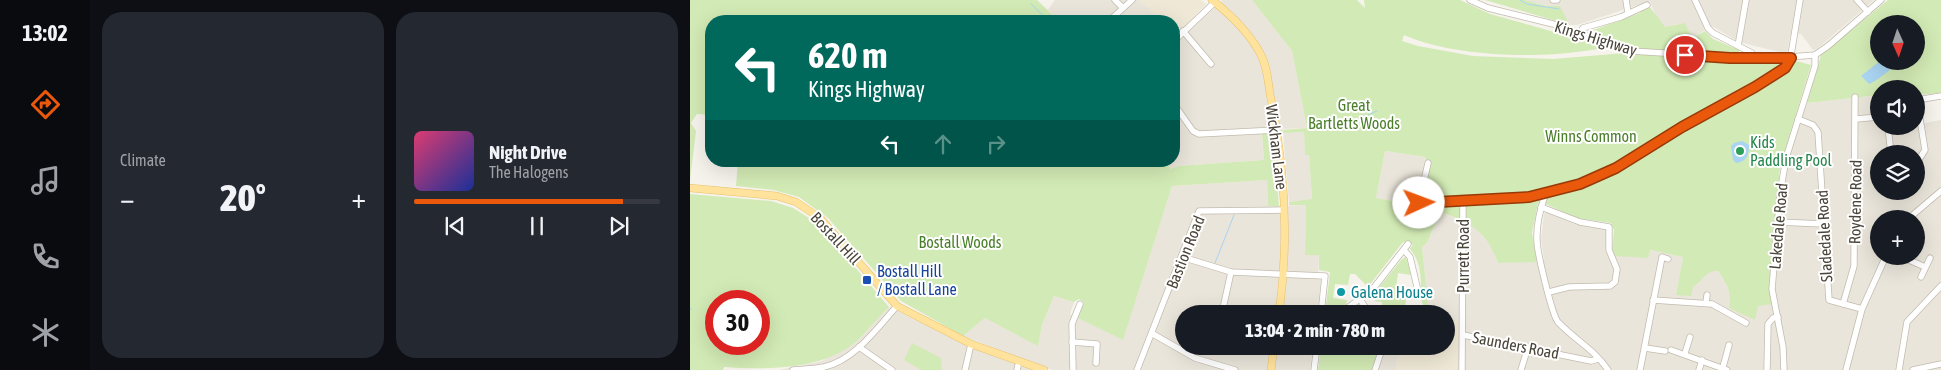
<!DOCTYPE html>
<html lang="en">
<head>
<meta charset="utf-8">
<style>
  body { margin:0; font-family:"Asap Condensed",sans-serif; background:#242831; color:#f1f3f6; height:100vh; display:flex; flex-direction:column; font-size:19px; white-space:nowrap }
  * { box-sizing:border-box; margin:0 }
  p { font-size:16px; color:#9ea1a6 }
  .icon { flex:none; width:28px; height:28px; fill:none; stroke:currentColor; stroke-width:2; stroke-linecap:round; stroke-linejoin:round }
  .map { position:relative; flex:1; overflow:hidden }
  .side { display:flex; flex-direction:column; gap:12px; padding:12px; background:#0d0f14; width:600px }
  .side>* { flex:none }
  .top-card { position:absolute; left:15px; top:15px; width:475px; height:152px; border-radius:20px; box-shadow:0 5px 20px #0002; background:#00695c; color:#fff; overflow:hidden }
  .needle { width:32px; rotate:177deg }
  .buttons { position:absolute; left:1180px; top:15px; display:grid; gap:10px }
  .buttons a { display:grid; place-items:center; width:55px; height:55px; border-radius:50%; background:#171b24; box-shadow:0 5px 20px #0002; font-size:25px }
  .speed { position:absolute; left:15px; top:290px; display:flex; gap:10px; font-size:25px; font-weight:700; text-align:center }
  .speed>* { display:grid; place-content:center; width:65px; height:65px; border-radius:50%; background:#171b24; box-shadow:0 5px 20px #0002; line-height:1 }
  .speed .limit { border:8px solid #d22; background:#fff; color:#111 }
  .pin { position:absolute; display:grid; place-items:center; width:42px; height:42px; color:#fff; margin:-21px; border:2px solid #fff; border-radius:50%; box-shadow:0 1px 5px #0007 }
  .me { position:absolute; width:55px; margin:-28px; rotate:88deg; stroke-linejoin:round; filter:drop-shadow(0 0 4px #0008) }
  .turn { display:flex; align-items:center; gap:18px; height:105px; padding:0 20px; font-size:22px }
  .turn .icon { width:65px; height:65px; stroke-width:2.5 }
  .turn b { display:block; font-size:35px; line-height:42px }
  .lanes { display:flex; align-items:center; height:48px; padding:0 20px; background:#0003; justify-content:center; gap:25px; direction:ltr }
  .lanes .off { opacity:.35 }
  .big { font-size:38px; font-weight:800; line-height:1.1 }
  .side .card { flex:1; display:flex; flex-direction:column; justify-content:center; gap:8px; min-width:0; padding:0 18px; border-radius:20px; background:#242831 }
  .song { display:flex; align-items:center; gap:15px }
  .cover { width:60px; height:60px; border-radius:8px; background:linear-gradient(135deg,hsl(340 70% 55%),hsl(230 70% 35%)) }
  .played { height:5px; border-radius:2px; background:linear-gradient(90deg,#ea580c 85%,#363941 85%) }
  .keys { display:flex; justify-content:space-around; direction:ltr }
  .heat { display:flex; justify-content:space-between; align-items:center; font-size:28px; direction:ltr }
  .side .tiles { flex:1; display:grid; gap:12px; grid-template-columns:repeat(2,1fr) }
  .trip { position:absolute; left:485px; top:305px; width:280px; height:50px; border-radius:25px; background:#171b24; box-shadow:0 5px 20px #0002; font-weight:800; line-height:50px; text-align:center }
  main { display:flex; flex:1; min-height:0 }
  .tabs { display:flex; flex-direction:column; width:90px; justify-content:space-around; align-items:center; background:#090b0e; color:#9ea1a6 }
  .tabs .icon { width:35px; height:35px }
  .tabs .active { color:#ea580c }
  .tabs b { font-size:22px; color:#f1f3f6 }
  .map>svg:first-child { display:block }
  .residential { fill:#eae5da; fill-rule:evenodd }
  .education { fill:#efe8d6 }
  .green { fill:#d2eab5; fill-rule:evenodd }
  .water { fill:#a9d4f2 }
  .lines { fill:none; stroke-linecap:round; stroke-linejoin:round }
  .stream { stroke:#a9d4f2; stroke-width:1 }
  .minor-casing { stroke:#c2bbae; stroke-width:7 }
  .major-casing { stroke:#e6c16a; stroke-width:8 }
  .minor { stroke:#fff; stroke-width:5.5 }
  .major { stroke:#ffe39c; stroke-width:7 }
  .route-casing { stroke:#983908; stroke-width:12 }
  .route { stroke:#ea580c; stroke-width:9 }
  .leisure-dot { fill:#2e9e5b; stroke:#fff; stroke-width:2 }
  .transit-dot { fill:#1a4fb4; stroke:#fff; stroke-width:2 }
  .culture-dot { fill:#0f9aa8; stroke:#fff; stroke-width:2 }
  .labels { text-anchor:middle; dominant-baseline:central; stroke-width:4; stroke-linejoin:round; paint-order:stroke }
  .street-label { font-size:16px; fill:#4b4439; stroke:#fff }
  .park-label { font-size:16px; fill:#4a7f2a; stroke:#fff }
  .leisure-label { font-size:16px; fill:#27864d; stroke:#fff; text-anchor:start }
  .transit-label { font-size:16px; fill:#164399; stroke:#fff; text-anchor:start }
  .culture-label { font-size:16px; fill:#0d838f; stroke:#fff; text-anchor:start }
</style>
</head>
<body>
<main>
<nav class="tabs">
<b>13:02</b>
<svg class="icon active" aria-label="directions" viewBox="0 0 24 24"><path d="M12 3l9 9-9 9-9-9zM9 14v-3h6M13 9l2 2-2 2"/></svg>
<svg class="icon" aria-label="music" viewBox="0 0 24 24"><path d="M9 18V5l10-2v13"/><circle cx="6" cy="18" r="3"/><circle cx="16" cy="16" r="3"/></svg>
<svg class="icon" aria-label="phone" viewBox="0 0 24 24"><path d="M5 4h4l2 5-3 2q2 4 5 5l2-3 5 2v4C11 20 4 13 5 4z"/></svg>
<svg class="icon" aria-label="climate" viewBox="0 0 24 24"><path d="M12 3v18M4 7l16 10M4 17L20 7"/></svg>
</nav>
<section class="side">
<div class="tiles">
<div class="card"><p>Climate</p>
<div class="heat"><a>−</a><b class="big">20°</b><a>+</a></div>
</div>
<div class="card">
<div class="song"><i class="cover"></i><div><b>Night Drive</b><p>The Halogens</p></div></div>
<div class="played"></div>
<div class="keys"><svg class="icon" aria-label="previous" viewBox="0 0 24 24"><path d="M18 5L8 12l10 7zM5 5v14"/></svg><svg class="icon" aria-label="pause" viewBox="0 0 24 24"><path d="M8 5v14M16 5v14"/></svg><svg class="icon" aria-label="next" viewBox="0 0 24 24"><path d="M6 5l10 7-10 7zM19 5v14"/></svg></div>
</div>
</div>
</section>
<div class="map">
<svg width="1251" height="370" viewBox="0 0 1251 370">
  <rect width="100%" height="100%" fill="#f6f3ec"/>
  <!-- residential -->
  <g class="residential">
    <path d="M365,0H449L472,21H369L358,10Z"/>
    <path d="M530,0H562L602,51L617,128L592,129V126L571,127L574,160L488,166L480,169L477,161H484V33L491,39L532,1Z"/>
    <path d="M835,0H1184L1127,49L1123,50L1111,34L1100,35L1097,54L1049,42L1022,26L1002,38L988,24L970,29L960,1L887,25H880L870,6H856Z"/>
    <path d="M1189,95V126H1226V110L1229,124L1251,120V370H687L695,346H756V314H739L732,247L737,243L750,212L783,224L802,247L808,263L854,260L851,238L854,214L856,212L884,224L917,228L916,250H959L993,257L986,295L1008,284L1013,276L1020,271H1028L1035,281L1041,299L1039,308L1068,306L1084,290L1097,162L1117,103ZM1189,154H1226V191H1189ZM1189,219H1226V256H1189Z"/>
    <path d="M614,132L615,154H619L622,200L599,202L593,133Z"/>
    <path d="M695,151L736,157L726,205L686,198Z"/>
    <path d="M577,180L578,206L616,205L615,255H629L628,279L631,280L627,314H494V346H623L620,370H362L273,336L295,318L348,345L352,325L364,296L384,302L380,314L433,339L482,186Z"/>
    <path d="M199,307L279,347L345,370H89L132,361L166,342Z"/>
  </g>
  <!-- education -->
  <g class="education">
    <path d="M449,0H511L516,4L486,35L484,33V21H472Z"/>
    <path d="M756,320L770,321L767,370H705L709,346H756Z"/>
  </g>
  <!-- green -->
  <g class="green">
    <path d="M0,0H347L369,21H21V115L7,114L1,123L6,131L0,180Z"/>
    <path d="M562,0H667L675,8L674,0H770L800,14L921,48C903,49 885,53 867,54C820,57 758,54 714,35L712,41L728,46L783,56L863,59L935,53L936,45L908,35L904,37L898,32L950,13L952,10L959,6L975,27L995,23L1002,38L1015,31L1023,39L1049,50L1051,62L1106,61L1121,65L1090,167L1079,289L1083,304L1068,306L1065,320L1039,308C1042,294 1037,283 1028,271C1013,271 1014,281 1003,287L1001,296L986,295L993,257L960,250L958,258L926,256L922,251L924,230L921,223L886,218L856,204L848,203L842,233L847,262L808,263C797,232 781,222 750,212L737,243L732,247L739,314H735C735,308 732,304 731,298C731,281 732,262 720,249L723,245L713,242L678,287L665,274H660L658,285L645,284L643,298L657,300L656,305L643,314H635L640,272L629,270V255H615L616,205H599V202L622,199L619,155H615L614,132L593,133L592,130L617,128L602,51ZM695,151L736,157L726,205L686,198Z"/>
    <path d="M795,0H835L856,6H870L880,25Z"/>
    <path d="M1198,0H1251V93L1226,95V89H1189V95L1117,103L1131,55ZM1189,24H1226V61H1189Z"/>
    <path d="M572,134H583L589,206H578L577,180L482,186L433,340L388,318L394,302L389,299L384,302L364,296L352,325L348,346L295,318L273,336L211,301L138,218L109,197L83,190L46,186L48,161H477L480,169L488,166L574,160Z"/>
    <path d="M0,194L81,201L103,208L127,223L199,307C188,318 178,330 167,341C133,370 77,370 34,367L33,370H0ZM26,301H69V344H26Z"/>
    <path d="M716,257L721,275L708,273L706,288L719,289L716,297L715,314H691L692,302L685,301L682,296L712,259Z"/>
    <path d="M222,343L251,358L252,370H231L214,360Z"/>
    <path d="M631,346H691L682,370H628Z"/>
  </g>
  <!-- water -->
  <g class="water">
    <path d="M1190,61H1210C1206,66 1182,84 1179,84L1171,76Z"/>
    <path d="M1052,141L1059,145C1059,154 1057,162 1046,163L1043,160L1041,146L1044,143Z"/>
  </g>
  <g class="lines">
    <!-- stream -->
    <g class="stream">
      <path d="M830,0L837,4L869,9"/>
      <path d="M341,4L359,21"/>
      <path d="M621,125C634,116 647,125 661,123C669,122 678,114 687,111"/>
      <path d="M525,263L544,215"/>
      <path d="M0,308L2,310"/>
    </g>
    <!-- minor casing -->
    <g class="minor-casing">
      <g id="minor">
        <path d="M425,0L433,8"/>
        <path d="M780,0L798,8L863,24L941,51L1070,59L1125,55L1138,46L1191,0"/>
        <path d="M863,0H867"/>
        <path d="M936,0L938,13"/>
        <path d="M1005,0L1018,28L1023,33L1062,53L1065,59"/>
        <path d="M1167,0L1178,12"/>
        <path d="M419,21L442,0"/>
        <path d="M493,31L521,64"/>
        <path d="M890,33L893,28L931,17L957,5"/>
        <path d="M484,41L525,2"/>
        <path d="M1048,46L1056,0"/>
        <path d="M484,104L503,131L509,134L588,130"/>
        <path d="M1108,119L1123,125L1128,132L1139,300L1172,309"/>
        <path d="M1166,119L1189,117"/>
        <path d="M1198,126L1201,154"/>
        <path d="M738,163L729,203L839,197L890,184L926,168L982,132L1095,68L1100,61L1110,0"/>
        <path d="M1226,164L1235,150L1227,100L1251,96"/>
        <path d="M855,195C850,210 846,225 847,240C847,252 862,315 868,322C885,340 905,350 918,370"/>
        <path d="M851,207L890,222L919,227V250L927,269L925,282L920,286L879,287L859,292"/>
        <path d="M1218,219L1251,191"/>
        <path d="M1088,222L1133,224"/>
        <path d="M714,250L720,257L728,291L726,295"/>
        <path d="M1210,256L1235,267"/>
        <path d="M492,257L541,272L635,276L631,314"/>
        <path d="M1231,277L1240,258"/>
        <path d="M670,299L675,307L674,314"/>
        <path d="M963,300L1022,304L1056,323"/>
        <path d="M1016,303L1017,295"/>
        <path d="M1153,304L1164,266L1165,97"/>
        <path d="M532,313L541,272"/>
        <path d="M649,314L682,290L718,244"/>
        <path d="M463,334L505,358L545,370"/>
        <path d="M773,335L901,361L908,359"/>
        <path d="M382,342L407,344L406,363"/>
        <path d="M169,347L202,370"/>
        <path d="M955,348L975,351"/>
        <path d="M981,350L1037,370"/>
        <path d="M995,353L1000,337"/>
        <path d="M1033,367L1039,345"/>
        <path d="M103,370C113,369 124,369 134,367C165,360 187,328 207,306"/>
        <path d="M275,370L281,344"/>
        <path d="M327,370L329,361"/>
        <path d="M383,370L382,324L390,304"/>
        <path d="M447,370L509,211L594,210"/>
        <path d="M624,370L627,346"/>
        <path d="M685,370L693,346"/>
        <path d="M772,370L773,201"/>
        <path d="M831,370L838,347"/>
        <path d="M950,370L972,257L978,259"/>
        <path d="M1009,370L1012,360"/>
        <path d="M1077,370L1078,324L1083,318L1088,317"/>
        <path d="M1094,370L1093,347L1082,289L1090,194L1096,158L1125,66V55"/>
        <path d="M1156,370L1172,309L1196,256"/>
        <path d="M1209,370L1217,322L1251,286"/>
        <path d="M1223,370L1251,364"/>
      </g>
    </g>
    <!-- major casing -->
    <g class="major-casing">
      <g id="major">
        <path d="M522,0C541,15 558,31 570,53C577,65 578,81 580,94C595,165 599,241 589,314"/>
        <path d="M0,188L87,196L106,202L130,218L207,306L281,344L354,370"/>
        <path d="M581,370L584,346"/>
      </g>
    </g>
    <!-- minor -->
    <use href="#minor" class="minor"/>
    <!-- major -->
    <use href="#major" class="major"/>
  </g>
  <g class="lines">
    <!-- route casing -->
    <g class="route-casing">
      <path id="route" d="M729,203L839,197L890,184L926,168L992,127L1065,87L1095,68L1101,58H1040L995,55"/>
    </g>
    <!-- route -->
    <use href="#route" class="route"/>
  </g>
  <!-- markers -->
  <circle class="leisure-dot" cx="1050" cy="151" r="5"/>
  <rect class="transit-dot" x="172" y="275" width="10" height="10" rx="2.5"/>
  <circle class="culture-dot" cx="651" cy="292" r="5"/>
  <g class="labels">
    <!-- street labels -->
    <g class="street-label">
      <text transform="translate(906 38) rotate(17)">Kings Highway</text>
      <text transform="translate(587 147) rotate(83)">Wickham Lane</text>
      <text transform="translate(1165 202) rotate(-89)">Roydene Road</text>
      <text transform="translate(1088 226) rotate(-85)">Lakedale Road</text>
      <text transform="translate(1134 236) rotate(-93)">Sladedale Road</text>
      <text transform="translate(146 238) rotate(47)">Bostall Hill</text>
      <text transform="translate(495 252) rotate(-68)">Bastion Road</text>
      <text transform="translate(773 256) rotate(-90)">Purrett Road</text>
      <text transform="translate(826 345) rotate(11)">Saunders Road</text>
    </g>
    <!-- park labels -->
    <g class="park-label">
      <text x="664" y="105">Great<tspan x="664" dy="18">Bartletts Woods</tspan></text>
      <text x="901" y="136">Winns Common</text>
      <text x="270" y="242">Bostall Woods</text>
    </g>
    <!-- leisure labels -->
    <g class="leisure-label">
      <text x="1060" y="142">Kids<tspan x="1060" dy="18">Paddling Pool</tspan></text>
    </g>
    <!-- transit labels -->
    <g class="transit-label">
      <text x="187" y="271">Bostall Hill<tspan x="187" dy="18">/ Bostall Lane</tspan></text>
    </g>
    <!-- culture labels -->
    <g class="culture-label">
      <text x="661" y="292">Galena House</text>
    </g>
  </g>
</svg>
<div class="buttons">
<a><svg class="needle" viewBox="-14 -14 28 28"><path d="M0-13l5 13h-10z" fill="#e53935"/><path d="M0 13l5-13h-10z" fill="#9ea1a6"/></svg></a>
<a><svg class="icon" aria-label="sound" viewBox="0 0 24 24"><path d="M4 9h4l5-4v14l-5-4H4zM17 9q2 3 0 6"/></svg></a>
<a><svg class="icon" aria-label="layers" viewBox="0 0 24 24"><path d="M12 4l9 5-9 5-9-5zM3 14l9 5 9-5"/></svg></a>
<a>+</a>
</div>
<div class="speed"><div class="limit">30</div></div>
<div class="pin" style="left:995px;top:55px;background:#d93025"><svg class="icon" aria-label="arrive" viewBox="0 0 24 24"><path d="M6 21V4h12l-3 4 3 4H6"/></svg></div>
<svg class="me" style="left:729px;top:203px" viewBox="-20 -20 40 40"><circle r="19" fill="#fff"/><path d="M0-13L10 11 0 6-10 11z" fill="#ea580c"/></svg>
<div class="trip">13:04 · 2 min · 780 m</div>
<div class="top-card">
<div class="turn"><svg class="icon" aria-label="left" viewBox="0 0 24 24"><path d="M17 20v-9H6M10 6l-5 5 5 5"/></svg><div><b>620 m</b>Kings Highway</div></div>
<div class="lanes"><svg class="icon" aria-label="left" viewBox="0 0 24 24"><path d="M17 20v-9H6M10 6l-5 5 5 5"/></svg><svg class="icon off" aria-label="ahead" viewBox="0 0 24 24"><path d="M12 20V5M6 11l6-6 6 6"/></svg><svg class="icon off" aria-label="right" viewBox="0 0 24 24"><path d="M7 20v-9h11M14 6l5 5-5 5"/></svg></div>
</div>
</div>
</main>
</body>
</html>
